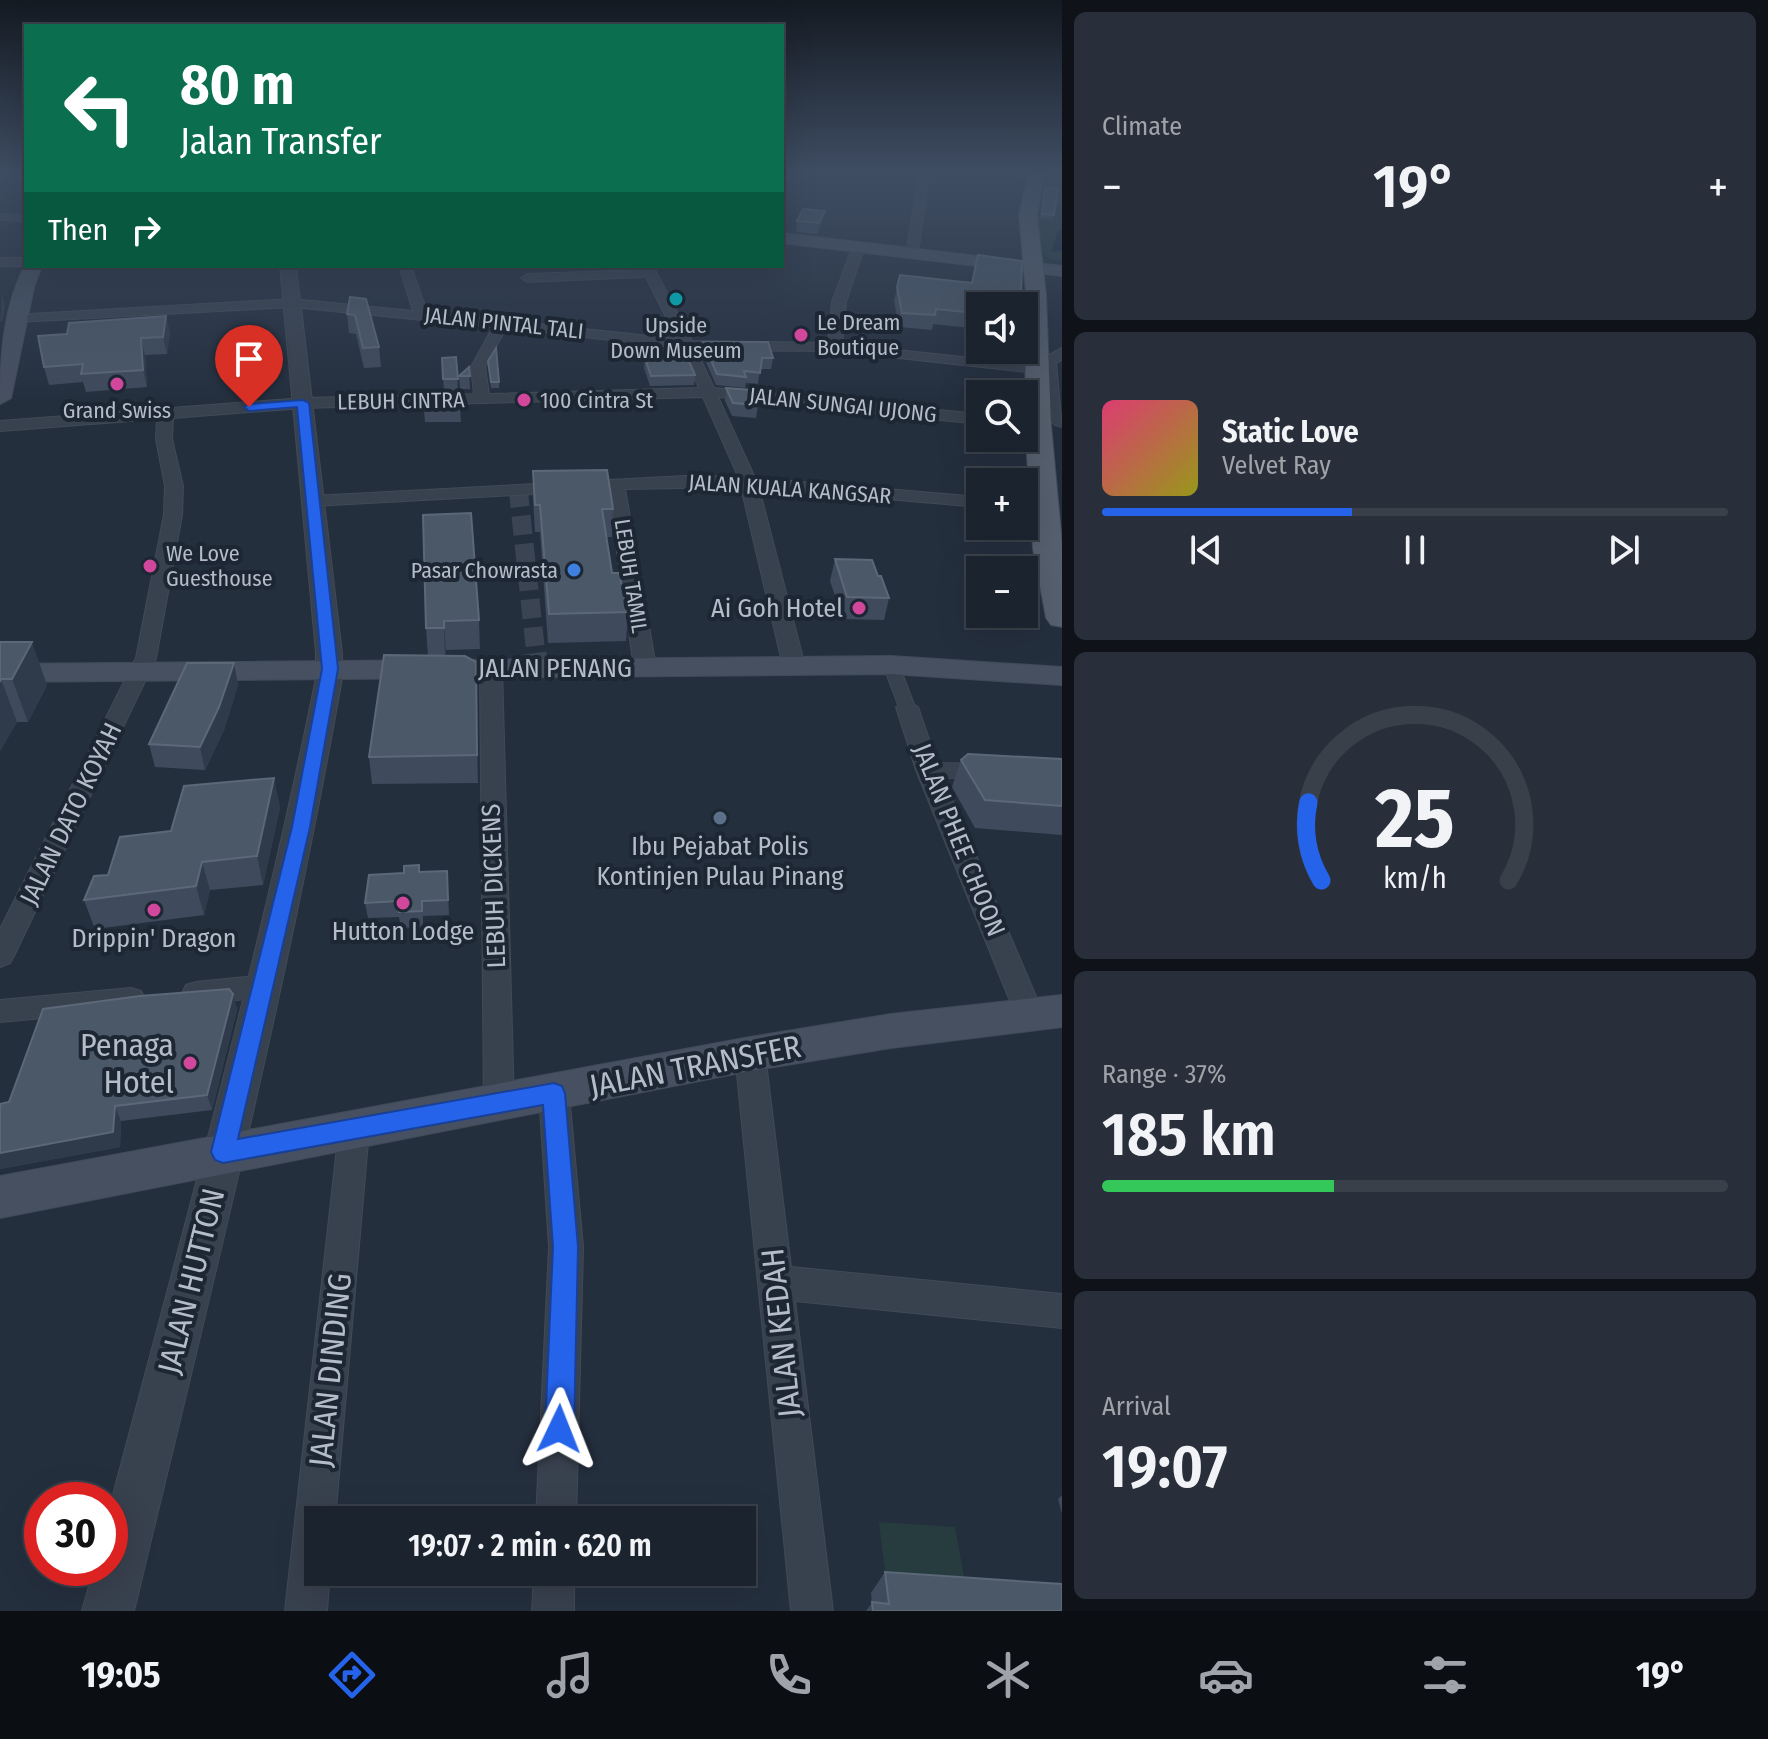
<!DOCTYPE html>
<html lang="en">
<head>
<meta charset="utf-8">
<style>
  body { margin:0; font-family:"Fira Sans Condensed",sans-serif; background:#282f3a; color:#f1f3f6; height:100vh; display:flex; flex-direction:column; font-size:30px; white-space:nowrap }
  * { box-sizing:border-box; margin:0 }
  p { font-size:26px; color:#a0a4aa }
  .icon { flex:none; width:44px; height:44px; fill:none; stroke:currentColor; stroke-width:2; stroke-linecap:round; stroke-linejoin:round }
  .map { position:relative; flex:1; overflow:hidden }
  .panel { display:flex; flex-direction:column; gap:12px; padding:12px; background:#0f1319; width:706px }
  .panel>* { flex:none }
  .hud { position:absolute; left:24px; top:24px; width:760px; height:244px; border-radius:0px; box-shadow:0 8px 32px #0002,0 0 0 2px #39404a; background:#0b6e4f; color:#fff; overflow:hidden }
  .buttons { position:absolute; left:966px; top:292px; display:grid; gap:16px }
  .buttons a { display:grid; place-items:center; width:72px; height:72px; border-radius:0px; background:#1b232e; box-shadow:0 8px 32px #0002,0 0 0 2px #39404a; font-size:40px }
  .speed { position:absolute; left:24px; top:1482px; display:flex; gap:16px; font-size:40px; font-weight:700; text-align:center }
  .speed>* { display:grid; place-content:center; width:104px; height:104px; border-radius:50%; background:#1b232e; box-shadow:0 8px 32px #0002,0 0 0 2px #39404a; line-height:1 }
  .speed .limit { border:12px solid #d22; background:#fff; color:#111 }
  .pin { position:absolute; display:grid; place-items:center; width:68px; height:68px; color:#fff; margin:-82px -34px; border-radius:50% 50% 50% 0; rotate:-45deg; box-shadow:0 0 8px #0007 }
  .pin .icon { rotate:45deg }
  .me { position:absolute; width:88px; margin:-44px; rotate:2deg; stroke-linejoin:round; filter:drop-shadow(0 0 6px #0008) }
  .turn { display:flex; align-items:center; gap:28px; height:168px; padding:0 24px; font-size:36px }
  .turn .icon { width:104px; height:104px; stroke-width:2.5 }
  .turn b { display:block; font-size:56px; line-height:68px }
  .then { display:flex; align-items:center; height:76px; padding:0 24px; background:#0003; gap:16px; font-size:30px }
  .big { font-size:60px; font-weight:600; line-height:1.1 }
  .panel .widget { flex:1; display:flex; flex-direction:column; justify-content:center; gap:12px; min-width:0; padding:0 28px; border-radius:12px; background:#282f3a }
  .panel .dial { align-items:center; gap:0 }
  .dial svg { height:208px; overflow:visible; fill:none; stroke:#39404a; stroke-width:7; stroke-linecap:round; text-anchor:middle }
  .dial text { fill:#f1f3f6; stroke:none }
  .song { display:flex; align-items:center; gap:24px }
  .cover { width:96px; height:96px; border-radius:12px; background:linear-gradient(135deg,hsl(340 70% 55%),hsl(60 70% 35%)) }
  .played { height:8px; border-radius:4px; background:linear-gradient(90deg,#2563eb 40%,#39404a 40%) }
  .keys { display:flex; justify-content:space-around; direction:ltr }
  .heat { display:flex; justify-content:space-between; align-items:center; font-size:44px; direction:ltr }
  .charge { height:12px; border-radius:6px; background:linear-gradient(90deg,#34c759 37%,#39404a 0) }
  .trip { position:absolute; left:304px; top:1506px; width:452px; height:80px; border-radius:0px; background:#1b232e; box-shadow:0 8px 32px #0002,0 0 0 2px #39404a; font-weight:600; line-height:80px; text-align:center }
  .dock { display:flex; height:128px; justify-content:space-around; align-items:center; background:#0b0e12; color:#a0a4aa }
  .dock .icon { width:56px; height:56px }
  .dock .on { color:#2563eb }
  .dock b { font-size:36px; color:#f1f3f6 }
  main { display:flex; flex:1; min-height:0 }
  .map>svg:first-child { display:block }
  .green { fill:#263c3f }
  .lines { fill:none; stroke-linecap:round; stroke-linejoin:round }
  .canal { fill:#17263c; fill-rule:evenodd }
  .minor-tunnel-far1 { stroke:#3a4453; stroke-width:19; stroke-dasharray:19 9; stroke-linecap:butt }
  .minor-tunnel { stroke:#3a4453; stroke-width:23; stroke-dasharray:23 12; stroke-linecap:butt }
  .pedestrian-casing { stroke:#414a57; stroke-width:2 }
  .minor-casing { stroke:#414a57; stroke-width:2 }
  .tertiary-casing { stroke:#414a57; stroke-width:2 }
  .secondary-casing { stroke:#414a57; stroke-width:2 }
  .primary-casing { stroke:#414a57; stroke-width:2 }
  .pedestrian { fill:#38414e; fill-rule:evenodd }
  .minor { fill:#38414e; fill-rule:evenodd }
  .tertiary { fill:#38414e; fill-rule:evenodd }
  .secondary { fill:#465061; fill-rule:evenodd }
  .primary { fill:#56606e; fill-rule:evenodd }
  .wall { fill:#3f4b5c }
  .shaded-wall { fill:#2f3b4b }
  .building { fill:#4b5868; stroke:#5c6777; stroke-width:2 }
  .route { fill:#2563eb; stroke:#184099; stroke-width:2 }
  .culture-dot { fill:#0f9aa8; stroke:#1d2633; stroke-width:3 }
  .hotel-dot { fill:#d1479c; stroke:#1d2633; stroke-width:3 }
  .shop-dot { fill:#3f7fe0; stroke:#1d2633; stroke-width:3 }
  .service-dot { fill:#5c6f8a; stroke:#1d2633; stroke-width:3 }
  .labels { text-anchor:middle; dominant-baseline:central; stroke-width:8; stroke-linejoin:round; paint-order:stroke }
  .far-poi-label { font-size:22px; fill:#b4bcc9; stroke:#1d2633; text-anchor:start }
  .far-street-label { font-size:22px; fill:#b4bcc9; stroke:#1d2633 }
  .poi-label { font-size:26px; fill:#b4bcc9; stroke:#1d2633 }
  .street-label { font-size:26px; fill:#b4bcc9; stroke:#1d2633 }
  .near-poi-label { font-size:32px; fill:#b4bcc9; stroke:#1d2633; text-anchor:end }
  .near-street-label { font-size:32px; fill:#b4bcc9; stroke:#1d2633 }
</style>
</head>
<body>
<main>
<div class="map">
<svg width="1062" height="1611" viewBox="0 0 1062 1611">
  <rect width="100%" height="100%" fill="#242f3e"/>
  <!-- green -->
  <g class="green">
    <path d="M1041,174H1062V261L1050,259L1039,251L1033,218Z"/>
    <path d="M879,1522L955,1527L964,1577L885,1571Z"/>
  </g>
  <g class="lines">
    <!-- canal -->
    <path class="canal" d="M1062,229V250L1052,252L1057,232Z"/>
    <!-- minor-tunnel-far1 -->
    <path class="minor-tunnel-far1" d="M518,488L536,655"/>
    <!-- minor-tunnel -->
    <path class="minor-tunnel" d="M535,653L537,668"/>
    <!-- pedestrian casing -->
    <g class="pedestrian-casing">
      <path id="pedestrian" d="M891,660L899,665L915,707L913,711L907,712L899,707L883,665Z"/>
    </g>
    <!-- minor casing -->
    <g class="minor-casing">
      <g id="minor">
        <path d="M919,174H929L918,253L912,257L906,253Z"/>
        <path d="M0,214L26,215V221L0,220Z"/>
        <path d="M857,247L863,251L846,302L842,344L1036,365L1043,369L1036,373L835,351L696,350L714,388L980,414V424L718,397L755,478L980,497V507L759,488L805,666L801,670L794,672L783,666L741,487L625,489L656,667L645,673L634,667L608,490L313,506L304,501L313,496L685,476H738L703,397L303,408L173,418L172,439L183,486L182,515L156,658L14,956L10,963L0,967V929L136,658L164,515L165,486L156,439L157,419L0,431V421L303,398L474,394L471,367L493,327L292,307L18,322L11,318L13,315L292,299L413,311L399,266H411L427,312L677,339L646,277L527,282L521,278L527,274L643,270L641,266H653L692,341L828,343L832,302L851,251ZM506,328L681,348L699,388L489,394L485,367Z"/>
        <rect x="0" y="258" width="26" height="8"/>
        <path d="M491,662L502,668L514,1104L510,1113L499,1117L488,1113L484,1104L480,668Z"/>
        <path d="M907,700L918,707L937,763L990,764L998,767L1002,772L998,777L943,778L1043,1013L1039,1021L1029,1025L1019,1021L1015,1013L916,770L896,707Z"/>
        <path d="M265,975L275,978L279,986L275,994L265,997L196,1004L186,1001L182,993L186,985L196,982Z"/>
        <path d="M131,988L141,991L145,999L141,1007L131,1010L0,1022V1000Z"/>
        <path d="M750,1042L760,1045L765,1054L791,1267L1062,1294V1328L795,1301L833,1611H791L735,1054L740,1045Z"/>
        <path d="M554,1080L565,1084L569,1093L583,1247L576,1520H536L549,1247L539,1093L543,1084Z"/>
        <path d="M354,1116L365,1120L369,1130L335,1520H318V1572H330L327,1611H285L339,1130L343,1120Z"/>
        <path d="M534,1572H574V1611H532Z"/>
      </g>
    </g>
    <!-- tertiary casing -->
    <g class="tertiary-casing">
      <g id="tertiary">
        <path d="M280,266H296L342,653V678C287,992 208,1301 134,1611H82L94,1568H110V1506C183,1231 260,957 316,678V653Z"/>
        <path d="M1062,348V360L1056,363L1062,427L1055,425L1039,411L1038,361Z"/>
      </g>
    </g>
    <!-- secondary casing -->
    <g class="secondary-casing">
      <g id="secondary">
        <path d="M782,233L1062,266V276L782,243Z"/>
        <path d="M26,263V266H42L34,287L11,398L0,404C0,357 3,306 26,263Z"/>
        <path d="M891,656L1062,667V685L891,674L0,682V664Z"/>
        <path d="M1062,995V1027L891,1048L750,1071L0,1218V1176L750,1037L891,1014Z"/>
      </g>
    </g>
    <!-- primary casing -->
    <g class="primary-casing">
      <path id="primary" d="M1028,174H1044L1037,215L1046,294L1051,425L1062,543V627L1051,625L1046,618L1033,549L1025,425L1026,294L1019,215Z"/>
    </g>
    <!-- pedestrian -->
    <use href="#pedestrian" class="pedestrian"/>
    <!-- minor -->
    <use href="#minor" class="minor"/>
    <!-- tertiary -->
    <use href="#tertiary" class="tertiary"/>
    <!-- secondary -->
    <use href="#secondary" class="secondary"/>
    <!-- primary -->
    <use href="#primary" class="primary"/>
  </g>
  <!-- wall -->
  <g class="wall">
    <path d="M1045,187L1054,215L1053,220L1040,219Z"/>
    <path d="M797,221L823,222L817,234L796,232Z"/>
    <path d="M900,275L1021,297L1019,306H980V350H988L986,357L966,354L971,328L933,324L932,330L899,327L894,301Z"/>
    <path d="M350,297L379,347L381,367L364,368L356,334L349,333L347,314Z"/>
    <path d="M166,316L170,333L167,354L145,355L147,387L86,392L83,382L49,385L44,367L67,334Z"/>
    <path d="M703,342L773,358L771,369H760L758,384L746,383L745,388L716,385L702,353Z"/>
    <path d="M456,357L458,391L444,392L442,358Z"/>
    <path d="M645,358L695,375L694,385L650,386L644,368Z"/>
    <path d="M488,361L499,382V388H491Z"/>
    <path d="M469,367L470,389H460L459,376Z"/>
    <path d="M726,388L758,405L756,418L732,416L725,401Z"/>
    <path d="M459,394L461,422H425L424,409Z"/>
    <path d="M533,471L613,509L612,537H606L612,573L628,612L626,641L548,643L540,532H535L533,498Z"/>
    <path d="M423,515L479,620L480,649L446,650L445,656L476,662L478,783L372,784L369,757L428,656L426,628Z"/>
    <path d="M835,559L878,576L889,598L884,620L843,619L830,581Z"/>
    <path d="M0,642L47,685L28,722H17L0,751Z"/>
    <path d="M234,663L238,685L224,730L205,770L155,767L149,744Z"/>
    <path d="M1062,759V835L975,828L952,787L961,760Z"/>
    <path d="M280,807L263,885L210,890L204,915L95,929L84,900L108,875L171,831Z"/>
    <path d="M419,865L420,872L447,871L449,915L423,916V927L401,928L399,917L368,918L365,903L404,873Z"/>
    <path d="M233,994L237,1010L212,1110L121,1121L120,1147L0,1169V1104L9,1102Z"/>
    <path d="M1062,1495V1514L1058,1499Z"/>
    <path d="M885,1572L1062,1611H866L872,1603L871,1593Z"/>
  </g>
  <!-- shaded-wall -->
  <g class="shaded-wall">
    <path d="M825,211L823,222L817,234L819,223Z"/>
    <path d="M2,293L5,305L3,321L0,322Z"/>
    <path d="M166,316L170,333L167,354L163,337Z"/>
    <path d="M141,338L145,355L147,387L143,370Z"/>
    <path d="M444,621L446,650L445,657L444,628Z"/>
    <path d="M32,642L47,685L28,722L12,679Z"/>
    <path d="M476,662L477,689L478,783L477,755Z"/>
    <path d="M234,663L238,685L224,730L205,770L200,747Z"/>
    <path d="M1,679L17,722L0,751V682Z"/>
    <path d="M274,778L280,807L263,885L257,856Z"/>
    <path d="M202,862L210,890L204,915L196,886Z"/>
    <path d="M233,994L237,1010L212,1110L207,1095Z"/>
    <path d="M115,1106L121,1121L120,1147L0,1169V1153Z"/>
  </g>
  <!-- building -->
  <g class="building">
    <path d="M1045,187L1058,189L1054,215L1042,214Z"/>
    <path d="M803,209L825,211L819,223L797,221Z"/>
    <path d="M978,255L1022,261L1021,297L988,293V306H980V340L970,339L975,313L936,309L935,315L902,313L897,287L900,275L972,283Z"/>
    <path d="M350,297L366,299L379,347L363,348L355,315L347,314Z"/>
    <path d="M166,316L163,337L141,338L143,370L81,374L83,364L44,367L38,336L67,334L69,323Z"/>
    <path d="M703,342H768L773,358H762L760,373L744,371L746,377L717,374Z"/>
    <path d="M496,348L499,382H491L488,361Z"/>
    <path d="M456,357L458,379H443L442,358Z"/>
    <path d="M645,358L688,359L695,375L651,376Z"/>
    <path d="M469,367L470,376H459Z"/>
    <path d="M726,388L752,390L758,405L733,403Z"/>
    <path d="M440,394H459L460,409H424Z"/>
    <path d="M607,470L613,509H602L612,573H619L628,612L549,614L540,505H535L533,471Z"/>
    <path d="M471,513L479,620L444,621V628H426L423,515Z"/>
    <path d="M835,559L872,560L878,576H881L889,598L847,597Z"/>
    <path d="M0,642H32L12,679H1L0,682Z"/>
    <path d="M384,655L465,656L476,662L477,755L369,757Z"/>
    <path d="M187,663H234L219,707L200,747L149,744Z"/>
    <path d="M968,754L1062,759V806L985,800L961,760Z"/>
    <path d="M274,778L257,856L202,862L196,886L84,900L94,876L108,875L120,837L171,831L184,786Z"/>
    <path d="M419,865V872L447,871L448,900L422,901V911L399,912V901L365,903L369,875L404,873V866Z"/>
    <path d="M229,989L233,994L207,1095L115,1106L113,1132L0,1153V1104L9,1102L43,1009L140,996Z"/>
    <path d="M885,1572L1062,1584V1611H873L872,1602L889,1604Z"/>
  </g>
  <!-- sky -->
  <linearGradient id="sky" x2="0" y2="1"><stop stop-color="#141a22"/><stop offset="0.43" stop-color="#3f4d63"/><stop offset="1" stop-color="#3f4d63" stop-opacity="0"/></linearGradient>
  <rect width="1062" height="400" fill="url(#sky)"/>
  <!-- route -->
  <path class="route" d="M303,400L309,403L338,669L310,827L238,1139L554,1083L562,1086L565,1093L578,1247L574,1429L569,1439L559,1443L549,1439L545,1429L553,1247L543,1105L223,1163L215,1160L211,1152L292,827L322,669L297,407L249,411L244,407L249,404Z"/>
  <!-- markers -->
  <circle class="culture-dot" cx="676" cy="299" r="8"/>
  <g class="hotel-dot">
    <circle cx="801" cy="335" r="8"/>
    <circle cx="117" cy="384" r="8"/>
    <circle cx="524" cy="400" r="8"/>
    <circle cx="150" cy="566" r="8"/>
    <circle cx="859" cy="608" r="8"/>
    <circle cx="403" cy="903" r="8"/>
    <circle cx="154" cy="910" r="8"/>
    <circle cx="190" cy="1063" r="8"/>
  </g>
  <circle class="shop-dot" cx="574" cy="570" r="8"/>
  <circle class="service-dot" cx="720" cy="818" r="8"/>
  <g class="labels">
    <!-- far-poi labels -->
    <g class="far-poi-label">
      <text x="817" y="322">Le Dream<tspan x="817" dy="25">Boutique</tspan></text>
      <text x="676" y="325" text-anchor="middle">Upside<tspan x="676" dy="25">Down Museum</tspan></text>
      <text x="540" y="400">100 Cintra St</text>
      <text x="117" y="410" text-anchor="middle">Grand Swiss</text>
      <text x="166" y="553">We Love<tspan x="166" dy="25">Guesthouse</tspan></text>
      <text x="558" y="570" text-anchor="end">Pasar Chowrasta</text>
    </g>
    <!-- far-street labels -->
    <g class="far-street-label">
      <text transform="translate(504 323) rotate(6)">JALAN PINTAL TALI</text>
      <text transform="translate(401 401) rotate(-1)">LEBUH CINTRA</text>
      <text transform="translate(843 405) rotate(6)">JALAN SUNGAI UJONG</text>
      <text transform="translate(790 489) rotate(4)">JALAN KUALA KANGSAR</text>
      <text transform="translate(631 576) rotate(81)">LEBUH TAMIL</text>
    </g>
    <!-- poi labels -->
    <g class="poi-label">
      <text x="843" y="608" text-anchor="end">Ai Goh Hotel</text>
      <text x="720" y="846">Ibu Pejabat Polis<tspan x="720" dy="30">Kontinjen Pulau Pinang</tspan></text>
      <text x="403" y="931">Hutton Lodge</text>
      <text x="154" y="938">Drippin' Dragon</text>
    </g>
    <!-- street labels -->
    <g class="street-label">
      <text x="555" y="668">JALAN PENANG</text>
      <text transform="translate(71 814) rotate(-64)">JALAN DATO KOYAH</text>
      <text transform="translate(959 840) rotate(68)">JALAN PHEE CHOON</text>
      <text transform="translate(494 886) rotate(-92)">LEBUH DICKENS</text>
    </g>
    <!-- near-poi labels -->
    <g class="near-poi-label">
      <text x="174" y="1045">Penaga<tspan x="174" dy="37">Hotel</tspan></text>
    </g>
    <!-- near-street labels -->
    <g class="near-street-label">
      <text transform="translate(695 1066) rotate(-11)">JALAN TRANSFER</text>
      <text transform="translate(191 1281) rotate(-76)">JALAN HUTTON</text>
      <text transform="translate(781 1333) rotate(-96)">JALAN KEDAH</text>
      <text transform="translate(330 1370) rotate(-84)">JALAN DINDING</text>
    </g>
  </g>
</svg>
<div class="buttons">
<a><svg class="icon" aria-label="sound" viewBox="0 0 24 24"><path d="M4 9h4l5-4v14l-5-4H4zM17 9q2 3 0 6"/></svg></a>
<a><svg class="icon" aria-label="search" viewBox="0 0 24 24"><circle cx="10" cy="10" r="6"/><path d="M15 15l6 6"/></svg></a>
<a>+</a>
<a>−</a>
</div>
<div class="speed"><div class="limit">30</div></div>
<div class="pin" style="left:249px;top:407px;background:#d93025"><svg class="icon" aria-label="arrive" viewBox="0 0 24 24"><path d="M6 21V4h12l-3 4 3 4H6"/></svg></div>
<svg class="me" style="left:559px;top:1429px" viewBox="-20 -20 40 40"><path d="M0-17L14 15 0 8-14 15z" fill="#2563eb" stroke="#fff" stroke-width="4"/></svg>
<div class="trip">19:07 · 2 min · 620 m</div>
<div class="hud">
<div class="turn"><svg class="icon" aria-label="left" viewBox="0 0 24 24"><path d="M17 20v-9H6M10 6l-5 5 5 5"/></svg><div><b>80 m</b>Jalan Transfer</div></div>
<div class="then">Then<svg class="icon" aria-label="right" viewBox="0 0 24 24"><path d="M7 20v-9h11M14 6l5 5-5 5"/></svg></div>
</div>
</div>
<section class="panel">
<div class="widget"><p>Climate</p>
<div class="heat"><a>−</a><b class="big">19°</b><a>+</a></div>
</div>
<div class="widget">
<div class="song"><i class="cover"></i><div><b>Static Love</b><p>Velvet Ray</p></div></div>
<div class="played"></div>
<div class="keys"><svg class="icon" aria-label="previous" viewBox="0 0 24 24"><path d="M18 5L8 12l10 7zM5 5v14"/></svg><svg class="icon" aria-label="pause" viewBox="0 0 24 24"><path d="M8 5v14M16 5v14"/></svg><svg class="icon" aria-label="next" viewBox="0 0 24 24"><path d="M6 5l10 7-10 7zM19 5v14"/></svg></div>
</div>
<div class="widget dial"><svg viewBox="0 0 100 80">
<path d="M14 69A42 42 0 1 1 86 69"/>
<path d="M14 69A42 42 0 0 1 9 39" stroke="#2563eb"/>
<text x="50" y="56" font-size="32" font-weight="700">25</text>
<text x="50" y="72" font-size="11">km/h</text>
</svg></div>
<div class="widget"><p>Range · 37%</p><b class="big">185 km</b><div class="charge"></div></div>
<div class="widget"><p>Arrival</p><b class="big">19:07</b></div>
</section>
</main>
<nav class="dock">
<b>19:05</b>
<svg class="icon on" aria-label="directions" viewBox="0 0 24 24"><path d="M12 3l9 9-9 9-9-9zM9 14v-3h6M13 9l2 2-2 2"/></svg>
<svg class="icon" aria-label="music" viewBox="0 0 24 24"><path d="M9 18V5l10-2v13"/><circle cx="6" cy="18" r="3"/><circle cx="16" cy="16" r="3"/></svg>
<svg class="icon" aria-label="phone" viewBox="0 0 24 24"><path d="M5 4h4l2 5-3 2q2 4 5 5l2-3 5 2v4C11 20 4 13 5 4z"/></svg>
<svg class="icon" aria-label="climate" viewBox="0 0 24 24"><path d="M12 3v18M4 7l16 10M4 17L20 7"/></svg>
<svg class="icon" aria-label="car" viewBox="0 0 24 24"><path d="M5 17H2v-5l4-1 3-4h7l3 4 3 1v5h-3M9 17h6M6 11h13"/><circle cx="7" cy="17" r="2"/><circle cx="17" cy="17" r="2"/></svg>
<svg class="icon" aria-label="filters" viewBox="0 0 24 24"><path d="M4 7h16M4 17h16"/><circle cx="9" cy="7" r="2"/><circle cx="15" cy="17" r="2"/></svg>
<b>19°</b>
</nav>
</body>
</html>
